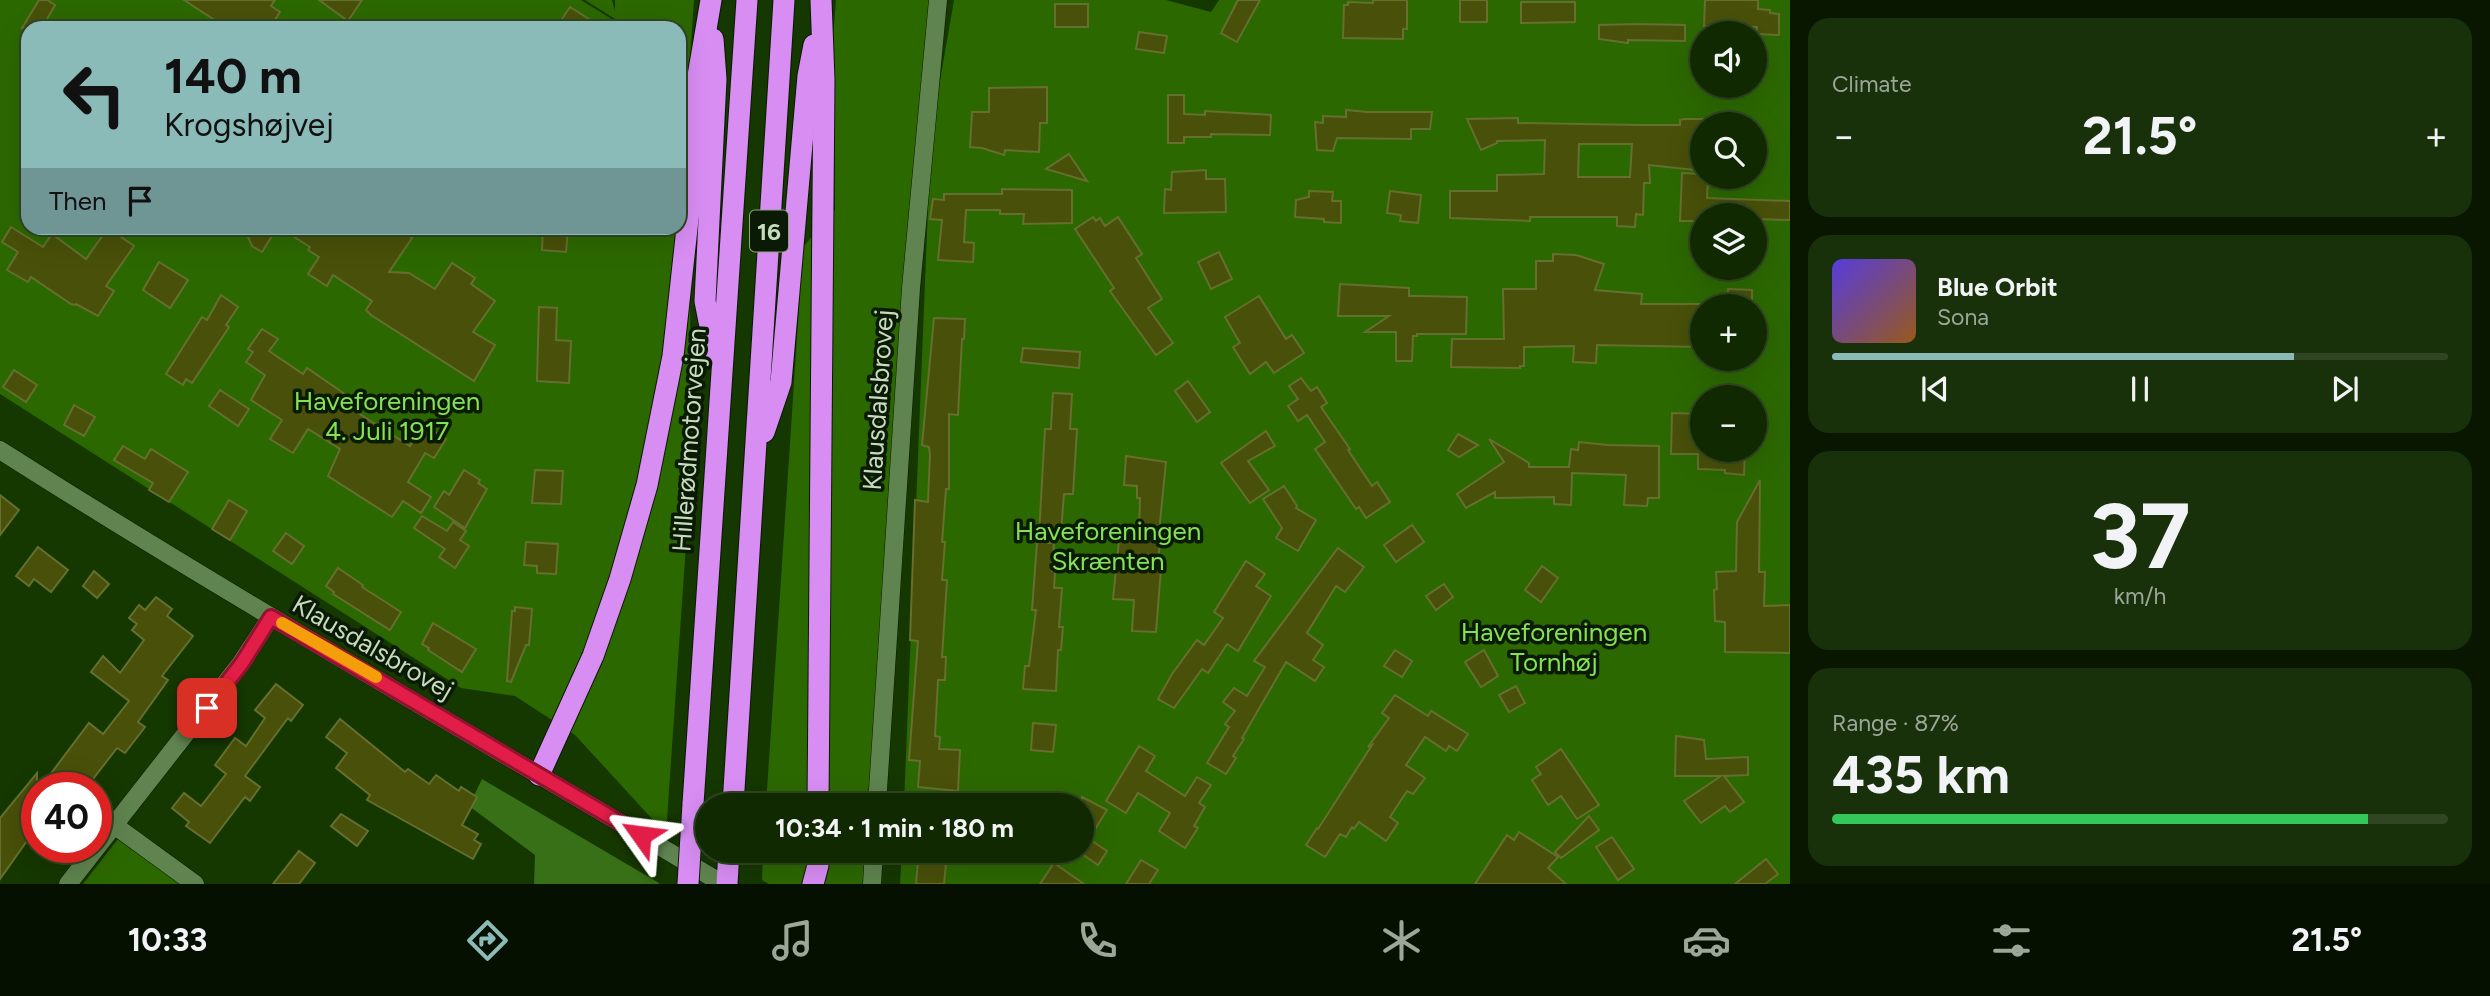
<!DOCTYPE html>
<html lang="en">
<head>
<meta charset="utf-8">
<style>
  body { margin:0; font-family:Figtree,sans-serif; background:#19310a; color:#f1f3f6; height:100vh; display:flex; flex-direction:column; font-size:26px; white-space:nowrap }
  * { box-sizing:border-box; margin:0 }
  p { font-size:23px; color:#9ca699 }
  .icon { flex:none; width:38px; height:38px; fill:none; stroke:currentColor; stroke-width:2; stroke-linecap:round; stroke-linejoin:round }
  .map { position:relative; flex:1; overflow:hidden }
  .sheet { display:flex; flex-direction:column; gap:18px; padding:18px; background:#091700; width:700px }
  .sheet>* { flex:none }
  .guide { position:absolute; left:21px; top:21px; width:665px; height:214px; border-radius:21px; box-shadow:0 7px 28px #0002,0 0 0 2px #304522; background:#8bbbb9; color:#111; overflow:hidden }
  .controls { position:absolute; left:1690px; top:21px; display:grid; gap:14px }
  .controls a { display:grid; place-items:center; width:77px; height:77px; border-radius:50%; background:#102900; box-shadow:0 7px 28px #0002,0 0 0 2px #304522; font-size:35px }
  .speed { position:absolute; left:21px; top:772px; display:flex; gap:14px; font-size:35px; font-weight:700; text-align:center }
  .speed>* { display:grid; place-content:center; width:91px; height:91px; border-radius:50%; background:#102900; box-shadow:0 7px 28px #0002,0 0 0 2px #304522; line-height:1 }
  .speed .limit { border:10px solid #d22; background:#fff; color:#111 }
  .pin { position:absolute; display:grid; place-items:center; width:60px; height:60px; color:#fff; margin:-30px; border-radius:14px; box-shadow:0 4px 10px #0006 }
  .me { position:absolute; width:77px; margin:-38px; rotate:301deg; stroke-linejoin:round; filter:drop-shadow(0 0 5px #0008) }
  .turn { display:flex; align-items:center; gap:24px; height:147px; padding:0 28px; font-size:32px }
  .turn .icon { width:91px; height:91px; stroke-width:2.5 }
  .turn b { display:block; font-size:49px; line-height:60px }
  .then { display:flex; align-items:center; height:66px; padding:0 28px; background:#0003; gap:14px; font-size:26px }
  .big { font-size:52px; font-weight:700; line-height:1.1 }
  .sheet .card { flex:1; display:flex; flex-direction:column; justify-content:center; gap:10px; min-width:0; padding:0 24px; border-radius:21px; background:#19310a }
  .sheet .dial { align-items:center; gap:0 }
  .dial b { font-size:91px; line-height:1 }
  .song { display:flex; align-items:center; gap:21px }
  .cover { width:84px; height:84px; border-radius:10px; background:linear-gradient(135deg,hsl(250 70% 55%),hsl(30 70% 35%)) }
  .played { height:7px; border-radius:4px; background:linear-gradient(90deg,#8bbbb9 75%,#304522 75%) }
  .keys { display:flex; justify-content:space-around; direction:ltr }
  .heat { display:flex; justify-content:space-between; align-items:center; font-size:38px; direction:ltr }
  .charge { height:10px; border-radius:5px; background:linear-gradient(90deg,#34c759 87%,#304522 0) }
  .trip { position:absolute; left:695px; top:793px; width:399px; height:70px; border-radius:35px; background:#102900; box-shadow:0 7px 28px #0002,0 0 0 2px #304522; font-weight:700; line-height:70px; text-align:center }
  .dock { display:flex; height:112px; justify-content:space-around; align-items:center; background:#061000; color:#9ca699 }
  .dock .icon { width:49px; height:49px }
  .dock .active { color:#8bbbb9 }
  .dock b { font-size:32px; color:#f1f3f6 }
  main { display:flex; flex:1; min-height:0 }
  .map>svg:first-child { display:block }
  .green { fill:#2c6800; fill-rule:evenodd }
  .forest { fill:#377016 }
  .building { fill:#485009; stroke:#656f2e; stroke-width:2; fill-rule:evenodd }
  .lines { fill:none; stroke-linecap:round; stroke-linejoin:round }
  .minor-casing { stroke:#091b02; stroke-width:19 }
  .highway-casing { stroke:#091b02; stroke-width:23 }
  .minor { stroke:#5f844f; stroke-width:18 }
  .highway { stroke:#d88df3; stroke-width:21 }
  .highway-bridge-casing { stroke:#091b02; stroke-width:23; stroke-linecap:butt }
  .highway-bridge { stroke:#d88df3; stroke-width:21 }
  .route-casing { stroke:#92132f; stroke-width:18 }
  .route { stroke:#e11d48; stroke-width:12 }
  .slow { stroke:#f59e0b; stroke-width:12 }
  .labels { text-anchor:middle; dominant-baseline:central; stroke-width:7; stroke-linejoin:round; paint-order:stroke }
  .shield { fill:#0b1a05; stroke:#8fa287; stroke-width:2 }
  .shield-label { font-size:24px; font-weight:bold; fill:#c7dcbf }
  .street-label { font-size:26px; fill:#c7dcbf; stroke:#0b1a05 }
  .park-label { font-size:26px; fill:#85e255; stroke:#0b1a05 }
</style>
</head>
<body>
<main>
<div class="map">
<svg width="1790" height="884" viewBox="0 0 1790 884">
  <rect width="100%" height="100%" fill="#153700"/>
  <!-- green -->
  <g class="green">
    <path d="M0,0H581L615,21V19L585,0H612L615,11V0H694L689,76L691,473L666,834L575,735L515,696L461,688L0,394ZM28,28H679V228H28Z"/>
    <path d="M836,0H929L870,805H766L803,247L835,210L833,38Z"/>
    <path d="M954,0H1166L1211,12L1219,0H1790V884H900L902,851L1082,850V805H904L931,133ZM1703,33H1755V86H1703ZM1703,124H1755V177H1703ZM1703,215H1755V268H1703ZM1703,306H1755V359H1703ZM1703,397H1755V450H1703Z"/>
    <path d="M118,839L181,884H83Z"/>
    <path d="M763,851H867L865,884H769L762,880Z"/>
  </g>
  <!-- forest -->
  <path class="forest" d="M482,779L659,883V884H534L535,855L469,806Z"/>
  <!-- building -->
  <g class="building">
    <path d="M39,0H47L55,5L42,28H22Z"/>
    <path d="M184,0H275L271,6L280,12L270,28H227Z"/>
    <path d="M319,0H362L348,21Z"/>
    <path d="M1238,0H1260L1237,42L1221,33Z"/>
    <path d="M1373,0H1407V29H1403V39L1343,38L1344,5H1348V2L1373,3Z"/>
    <rect x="1460" y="0" width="27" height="22"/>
    <path d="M1705,0H1758V9L1770,10V13L1779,14V35L1756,34L1757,27L1704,26Z"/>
    <path d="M1521,2H1575V22L1521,23Z"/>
    <rect x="1055" y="4" width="33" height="23"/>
    <path d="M570,7L603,28H556Z"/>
    <path d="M1638,24L1685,25V41L1628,40V43L1599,39V25Z"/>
    <path d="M1139,32L1167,36L1164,53L1136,49Z"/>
    <path d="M1047,87V123H1040L1039,152L1005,150L1004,155L982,148L970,147L972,112H989V88Z"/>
    <path d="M1168,95H1184V114L1205,115V111L1271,115L1270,135L1211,134V137H1184V143H1168Z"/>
    <path d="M1346,110L1367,112H1432L1430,129H1411V139L1337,138L1333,151L1317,150L1315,122L1323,123V116L1346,117Z"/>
    <path d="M1518,118V123L1639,125H1680V120L1684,119H1703V140H1696L1695,170L1649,165L1650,183H1644L1643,215L1636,214L1635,227L1617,226V217H1530V221L1450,218V191H1497V175L1544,174L1545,140L1497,141V143L1481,150L1467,119ZM1579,144H1632L1630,177H1578Z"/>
    <path d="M1069,154L1087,181L1046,169Z"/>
    <path d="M1206,170V179H1225L1226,212L1164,213L1165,189L1171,190L1172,172Z"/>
    <path d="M1682,173L1703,174V177H1708L1707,198L1790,201V220L1755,219V215H1703V221H1680Z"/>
    <path d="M1002,189L1072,190V223L1023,224L1024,214H1000V210H966L964,242L974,243L973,262L938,260L942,220L930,219L933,199L944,200V194H1002Z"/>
    <path d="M1309,191L1333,192L1332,201H1341V223L1324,222V219L1295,217L1296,200L1309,197Z"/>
    <path d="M1390,191L1421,195L1418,223L1400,221L1401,215L1387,213Z"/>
    <path d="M1093,217L1096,221L1100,218L1105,226L1118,217L1142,254L1136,258L1162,299L1148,308L1173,343L1156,355L1110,291L1114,288L1075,229Z"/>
    <path d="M11,227L43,247L52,234L86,259L108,228L134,246L106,286L114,291L98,316L76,304L75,305L71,304L31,277L28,282L7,270L18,252L2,242Z"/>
    <path d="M244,228H277L262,252L252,246Z"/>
    <path d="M280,228H396L412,238L389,272L409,273L435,289L452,263L475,278L471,284L495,301L473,332L495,345L474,381L371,315L366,310L372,301L333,275L327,286L308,274L319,257L308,250L310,247Z"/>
    <path d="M543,228H568L566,252L542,250Z"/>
    <path d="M1219,252L1232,279L1211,289L1198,262Z"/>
    <path d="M1553,254L1576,255L1604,264L1595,290L1642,294L1641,304H1703V347L1597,345L1596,363L1573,362L1574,346L1524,347V366H1520V368L1451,367L1452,339H1504L1503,289H1536V261H1553Z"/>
    <path d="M159,262L188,280L170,308L143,290Z"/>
    <path d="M1340,284L1409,288V296H1417L1467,297L1466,334H1417V336H1413L1412,361H1396V332H1365L1389,316H1338Z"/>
    <path d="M1728,289L1752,290V306H1727Z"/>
    <path d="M221,295L238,307L226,325L229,327L192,383L186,379L183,385L166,374L202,317L207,320Z"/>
    <path d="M1259,296L1286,339L1292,335L1304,353L1274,373L1266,362L1250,374L1233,347L1240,343L1225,317Z"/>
    <path d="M539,307L557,308L556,340L571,341L569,383L537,381Z"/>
    <path d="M934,318L965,319L964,339H962L958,415L949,414V489H946L942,542H945L942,580H947L942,657H946L945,680H938L935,736L940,737L939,749L960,750L958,791L918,787L920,761L909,760L918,641L910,640L915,500L928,502L930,454L929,447L922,445Z"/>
    <path d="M262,329L278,339L269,351L303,374L307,368L349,397L344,404L410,446L423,425L446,439L434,458L425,453L408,482L431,497L421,513L403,501L392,517L328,476L340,449L308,429L293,453L270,439L282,420L251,400L265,375L246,362L253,352L248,349Z"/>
    <path d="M1023,348L1080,352L1079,368L1021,362Z"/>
    <path d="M14,370L37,385L26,402L3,387Z"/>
    <path d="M1301,378L1311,391L1317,387L1327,403L1321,407L1350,449L1348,450L1372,486L1377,482L1390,502L1366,518L1359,507L1356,509L1315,449L1325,442L1307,415L1298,421L1288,406L1298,399L1289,386Z"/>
    <path d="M1188,381L1210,412L1197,422L1175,391Z"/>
    <path d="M220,390L249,409L238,426L209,406Z"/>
    <path d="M1053,393L1072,394L1070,429H1077L1073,494H1064L1061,532H1056V535L1039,534L1045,429H1051Z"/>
    <path d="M74,405L95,417L84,436L64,425Z"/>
    <path d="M1672,413L1700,414L1699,450H1745L1744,475L1725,473V470L1698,469V454H1671Z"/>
    <path d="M1266,431L1275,446L1248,461L1269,490L1250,503L1221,463Z"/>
    <path d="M1458,434L1478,445L1459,457L1448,450Z"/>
    <path d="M1489,439L1529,463V467H1569L1571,449L1578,450L1579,442L1608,445L1659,446V498H1648L1647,506L1624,505L1626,475L1572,473L1571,505L1554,504V497L1495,498V492L1466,508L1457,494L1504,462Z"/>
    <path d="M123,446L145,459L151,449L188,472L169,502L149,490L153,483L114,460Z"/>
    <path d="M1126,456L1166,462L1160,522L1159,556H1162L1156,632L1132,631L1134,600L1113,599L1120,531L1139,534L1140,498H1137V486L1124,485Z"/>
    <path d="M464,470L480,480L478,483L487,489L465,528L434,507L444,491L449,495Z"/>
    <path d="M535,470L563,471L561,504L532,503Z"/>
    <path d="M1760,480L1759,572H1765L1764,606L1790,605V653L1725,652V622L1715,621L1714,590L1717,589L1716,572L1736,571L1737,522Z"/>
    <path d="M1284,486L1297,506L1296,508L1316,520L1298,551L1276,538L1282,528L1263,499Z"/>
    <path d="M0,495L19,510L0,535Z"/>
    <path d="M229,500L247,511L230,540L212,529Z"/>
    <path d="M422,516L447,531L453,522L466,531L460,540L469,546L455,568L439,557L445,549L414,528Z"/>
    <path d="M1412,525L1424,542L1396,562L1384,545Z"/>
    <path d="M286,533L304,546L292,564L273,551Z"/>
    <path d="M526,542L558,544L556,574L537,573V566L524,565Z"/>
    <path d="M1037,543H1054L1052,571H1055L1054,588H1062L1059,627H1063L1061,650H1058L1056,691L1023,689L1025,666H1029L1036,610H1032Z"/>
    <path d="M38,547L68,570L51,592L34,579L29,586L16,576Z"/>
    <path d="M1338,548L1364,567L1345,592L1336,586L1307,633L1323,645L1313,660L1324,667L1315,681L1286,662L1242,738L1244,739L1233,756L1236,758L1226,774L1207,763L1229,727L1225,724L1235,711L1223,702L1234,688L1247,696L1265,667L1254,661Z"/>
    <path d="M1246,561L1265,574L1256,586L1271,596L1238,651L1227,644L1208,673L1202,669L1174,708L1158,699L1172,674L1197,640L1204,645L1223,618L1214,612Z"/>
    <path d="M1542,566L1558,578L1541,602L1525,590Z"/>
    <path d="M338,568L363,585L362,587L401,612L390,630L333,594L334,592L326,586Z"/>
    <path d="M94,571L109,584L97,598L83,586Z"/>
    <path d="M1444,584L1453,597L1436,610L1426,596Z"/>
    <path d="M156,597L172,609L167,616L193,636L162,676L168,680L138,722L145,727L125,753L117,748L86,788H40L89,723L103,734L129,701L91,672L103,656L120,673L144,640L132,630L137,624L129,618L139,605L145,610Z"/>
    <path d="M515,607L532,609L529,645H526L511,682L507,681L512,611H515Z"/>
    <path d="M433,623L476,649L462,672L428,650L429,648L422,644Z"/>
    <path d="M1395,650L1412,661L1402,677L1384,666Z"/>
    <path d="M1484,650L1498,676L1481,687L1465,662Z"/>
    <path d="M276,684L303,705L291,721L288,718L245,776L260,787L250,801L245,797L210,843L186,826L189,822L172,808L184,793L201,806L226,774L215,765L235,738L246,746L265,718L255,710Z"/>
    <path d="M1516,686L1525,703L1509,712L1499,695Z"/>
    <path d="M1395,695L1428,716L1431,711L1468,734L1457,751L1449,746L1446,751L1425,737L1406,765L1425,778L1413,794L1407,791L1390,817L1398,823L1386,841L1359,822L1354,829L1352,827L1346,837L1340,834L1325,857L1306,845L1317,828L1318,829L1372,745L1368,747L1389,718L1382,713Z"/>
    <path d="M340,719L405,772L408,769L429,784L436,775L459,791L461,787L477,797L462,825L478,834L474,840L481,844L473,859L367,800L370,795L336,768L347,753L326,737Z"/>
    <path d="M1033,723L1056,725L1053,752L1031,750Z"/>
    <path d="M1676,736L1704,740L1706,759L1748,757V775L1724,776L1744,802L1730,812L1725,806L1701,823L1684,801L1721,776H1675Z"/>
    <path d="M1139,746L1155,756L1146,771L1185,796L1197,777L1211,785L1199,803L1205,807L1194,826L1198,828L1185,848L1159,831L1170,813L1138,793L1126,813L1106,801Z"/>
    <path d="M1561,749L1599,805L1577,819L1561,796L1548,805L1532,780L1541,774L1536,767Z"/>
    <path d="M37,773V848L27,841L0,879V818Z"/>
    <path d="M1082,797L1107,810L1089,839L1107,851L1098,865L1082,854Z"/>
    <path d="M341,814L368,831L357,846L331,826Z"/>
    <path d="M1589,816L1599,830L1561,858L1555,852Z"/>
    <path d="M1519,832L1558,857L1548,868L1566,884H1475L1507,835L1514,840Z"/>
    <path d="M1612,837L1634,869L1618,880L1596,847Z"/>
    <path d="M919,850L947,854L944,884H916Z"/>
    <path d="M299,851L315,863L299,884H273Z"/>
    <path d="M1766,859L1778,874L1765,884H1735Z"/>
    <path d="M1141,860L1158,870L1149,884H1126Z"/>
    <path d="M1054,863L1084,884H1040Z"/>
  </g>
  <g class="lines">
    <!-- minor casing -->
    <g class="minor-casing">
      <g id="minor">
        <path d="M0,450C237,601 482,740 723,884"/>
        <path d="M877,805L911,288L938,0"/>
        <path d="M114,825L195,884"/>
        <path d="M68,884L241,663L271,617"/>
        <path d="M872,884L874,850"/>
      </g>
    </g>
    <!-- highway casing -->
    <g class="highway-casing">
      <g id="highway">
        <path d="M713,39L716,79L705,301L715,352"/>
        <path d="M764,432L781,382L808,76L814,45"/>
        <path d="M539,775L593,656L620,579L647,485L673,356L690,201L698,76L711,0"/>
        <path d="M693,804L747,0"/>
        <path d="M733,805L784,0"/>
        <path d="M818,805L824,80L821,0"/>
        <path d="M727,884L729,850"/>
        <path d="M813,884L818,865V850"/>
      </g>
    </g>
    <!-- minor -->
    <use href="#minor" class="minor"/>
    <!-- highway -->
    <use href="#highway" class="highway"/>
    <!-- highway-bridge casing -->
    <g class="highway-bridge-casing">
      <path id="highway-bridge" d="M688,884L693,804"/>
    </g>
    <!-- highway-bridge -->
    <use href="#highway-bridge" class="highway-bridge"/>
  </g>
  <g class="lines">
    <!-- route casing -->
    <g class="route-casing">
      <path id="route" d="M207,708L242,663L271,617L641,835"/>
    </g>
    <!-- route -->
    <use href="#route" class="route"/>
    <!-- slow -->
    <path class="slow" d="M282,623L376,677"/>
  </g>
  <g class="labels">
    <!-- shield labels -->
    <rect class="shield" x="750" y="210.5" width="38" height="41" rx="5"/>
    <g class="shield-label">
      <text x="769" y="231">16</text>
    </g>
    <!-- street labels -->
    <g class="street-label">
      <text transform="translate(878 400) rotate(-86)">Klausdalsbrovej</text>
      <text transform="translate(689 440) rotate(-86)">Hillerødmotorvejen</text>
      <text transform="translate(373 647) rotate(30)">Klausdalsbrovej</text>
    </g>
    <!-- park labels -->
    <g class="park-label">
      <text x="387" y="401">Haveforeningen<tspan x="387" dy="30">4. Juli 1917</tspan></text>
      <text x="1108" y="531">Haveforeningen<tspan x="1108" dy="30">Skrænten</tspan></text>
      <text x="1554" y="632">Haveforeningen<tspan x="1554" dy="30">Tornhøj</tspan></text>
    </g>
  </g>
</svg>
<div class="controls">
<a><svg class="icon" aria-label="sound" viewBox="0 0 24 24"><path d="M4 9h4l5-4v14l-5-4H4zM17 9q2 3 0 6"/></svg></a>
<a><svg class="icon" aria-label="search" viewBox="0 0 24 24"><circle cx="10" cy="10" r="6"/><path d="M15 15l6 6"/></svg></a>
<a><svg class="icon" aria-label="layers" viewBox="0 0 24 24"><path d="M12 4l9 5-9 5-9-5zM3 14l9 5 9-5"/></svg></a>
<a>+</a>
<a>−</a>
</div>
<div class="speed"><div class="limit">40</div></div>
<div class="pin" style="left:207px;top:708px;background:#d93025"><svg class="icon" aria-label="arrive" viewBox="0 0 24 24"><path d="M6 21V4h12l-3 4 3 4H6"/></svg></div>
<svg class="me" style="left:641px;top:835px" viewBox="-20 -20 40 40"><path d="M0-17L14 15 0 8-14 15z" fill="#e11d48" stroke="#fff" stroke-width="4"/></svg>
<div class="trip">10:34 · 1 min · 180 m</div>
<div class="guide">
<div class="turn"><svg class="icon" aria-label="left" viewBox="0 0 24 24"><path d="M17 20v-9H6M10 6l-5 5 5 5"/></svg><div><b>140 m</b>Krogshøjvej</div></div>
<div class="then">Then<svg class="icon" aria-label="arrive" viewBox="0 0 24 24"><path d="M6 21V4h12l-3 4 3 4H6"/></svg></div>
</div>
</div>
<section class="sheet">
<div class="card"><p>Climate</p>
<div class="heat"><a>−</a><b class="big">21.5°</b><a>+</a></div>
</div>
<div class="card">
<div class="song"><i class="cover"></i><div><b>Blue Orbit</b><p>Sona</p></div></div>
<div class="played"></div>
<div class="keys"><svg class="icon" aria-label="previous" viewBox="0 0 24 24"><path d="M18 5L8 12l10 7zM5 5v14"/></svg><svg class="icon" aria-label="pause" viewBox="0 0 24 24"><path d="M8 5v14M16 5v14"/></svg><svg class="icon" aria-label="next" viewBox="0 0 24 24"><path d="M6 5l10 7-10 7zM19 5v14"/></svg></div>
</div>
<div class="card dial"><b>37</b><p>km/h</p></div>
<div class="card"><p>Range · 87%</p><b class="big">435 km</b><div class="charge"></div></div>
</section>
</main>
<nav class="dock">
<b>10:33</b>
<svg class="icon active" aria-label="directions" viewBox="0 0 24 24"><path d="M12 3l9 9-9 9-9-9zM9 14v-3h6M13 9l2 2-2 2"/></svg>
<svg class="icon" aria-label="music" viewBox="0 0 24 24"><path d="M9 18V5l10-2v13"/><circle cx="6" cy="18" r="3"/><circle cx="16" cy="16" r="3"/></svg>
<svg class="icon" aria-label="phone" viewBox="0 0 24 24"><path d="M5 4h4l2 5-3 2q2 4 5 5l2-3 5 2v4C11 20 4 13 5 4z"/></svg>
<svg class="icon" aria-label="climate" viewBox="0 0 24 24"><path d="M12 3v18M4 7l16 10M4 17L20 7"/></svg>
<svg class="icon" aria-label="car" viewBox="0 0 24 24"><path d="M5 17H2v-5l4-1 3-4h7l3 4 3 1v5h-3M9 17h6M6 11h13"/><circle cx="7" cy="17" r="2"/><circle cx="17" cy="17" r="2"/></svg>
<svg class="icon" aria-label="filters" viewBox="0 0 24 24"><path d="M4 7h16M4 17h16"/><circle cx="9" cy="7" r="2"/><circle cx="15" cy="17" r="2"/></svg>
<b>21.5°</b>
</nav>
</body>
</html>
